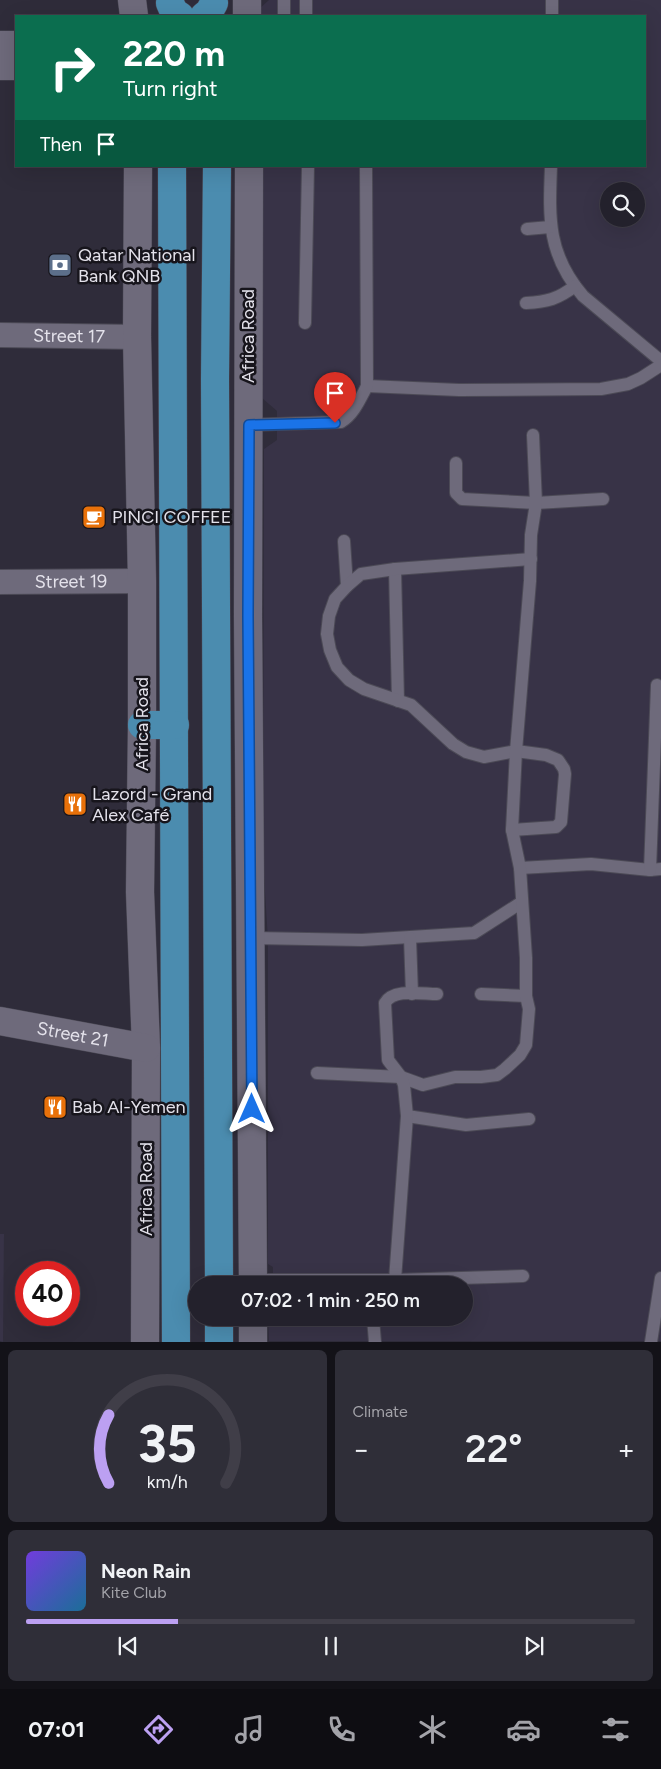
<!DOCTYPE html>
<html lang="en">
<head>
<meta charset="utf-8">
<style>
  body { margin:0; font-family:Figtree,sans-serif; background:#2f2e38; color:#f1f3f6; height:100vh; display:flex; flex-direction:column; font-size:19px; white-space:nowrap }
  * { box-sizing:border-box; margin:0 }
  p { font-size:16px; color:#a3a3a9 }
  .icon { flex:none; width:28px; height:28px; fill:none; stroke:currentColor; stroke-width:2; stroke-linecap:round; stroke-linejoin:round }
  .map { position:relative; height:1342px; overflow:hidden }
  .drawer { display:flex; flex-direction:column; gap:8px; padding:8px; background:#131218; flex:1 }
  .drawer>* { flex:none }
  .banner { position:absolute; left:15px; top:15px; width:631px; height:152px; border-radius:0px; box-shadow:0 5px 20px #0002,0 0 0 1px #403e48; background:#0b6e4f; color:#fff; overflow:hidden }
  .fabs { position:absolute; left:600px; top:182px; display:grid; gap:10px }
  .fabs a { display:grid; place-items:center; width:45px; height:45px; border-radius:50%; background:#23212c; box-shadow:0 5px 20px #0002,0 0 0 1px #403e48; font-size:25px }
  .speed { position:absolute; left:15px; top:1261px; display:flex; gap:10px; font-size:25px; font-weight:700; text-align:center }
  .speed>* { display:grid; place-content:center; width:65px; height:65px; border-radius:50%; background:#23212c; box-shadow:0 5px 20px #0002,0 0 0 1px #403e48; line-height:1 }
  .speed .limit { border:8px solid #d22; background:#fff; color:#111 }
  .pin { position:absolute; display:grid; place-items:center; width:42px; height:42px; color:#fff; margin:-51px -21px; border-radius:50% 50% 50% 0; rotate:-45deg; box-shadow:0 0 5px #0007 }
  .pin .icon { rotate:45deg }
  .me { position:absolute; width:55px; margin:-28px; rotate:0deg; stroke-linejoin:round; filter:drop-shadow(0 0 4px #0008) }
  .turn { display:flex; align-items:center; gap:18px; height:105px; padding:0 25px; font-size:22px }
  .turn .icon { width:65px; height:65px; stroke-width:2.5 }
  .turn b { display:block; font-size:35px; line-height:42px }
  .then { display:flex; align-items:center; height:48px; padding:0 25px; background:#0003; gap:10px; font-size:19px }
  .big { font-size:38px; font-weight:600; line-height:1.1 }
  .drawer .tile { flex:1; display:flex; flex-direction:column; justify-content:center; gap:8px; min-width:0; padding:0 18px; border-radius:8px; background:#2f2e38 }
  .drawer .dial { align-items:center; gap:0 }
  .dial svg { height:130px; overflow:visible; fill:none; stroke:#403e48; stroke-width:7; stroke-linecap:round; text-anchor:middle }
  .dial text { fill:#f1f3f6; stroke:none }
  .song { display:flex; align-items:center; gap:15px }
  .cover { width:60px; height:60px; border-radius:8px; background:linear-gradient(135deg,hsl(260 70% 55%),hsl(200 70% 35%)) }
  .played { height:5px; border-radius:2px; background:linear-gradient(90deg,#bca0f2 25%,#403e48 25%) }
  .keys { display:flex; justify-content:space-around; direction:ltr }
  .heat { display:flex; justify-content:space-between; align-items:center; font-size:28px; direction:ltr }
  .drawer .tiles { flex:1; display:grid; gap:8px; grid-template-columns:1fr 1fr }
  .tile:last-child { grid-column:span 2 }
  .trip { position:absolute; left:188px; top:1276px; width:285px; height:50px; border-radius:25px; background:#23212c; box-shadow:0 5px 20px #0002,0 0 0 1px #403e48; font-weight:600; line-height:50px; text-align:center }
  .tabs { display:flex; height:80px; justify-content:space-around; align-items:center; background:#0e0d12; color:#a3a3a9 }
  .tabs .icon { width:35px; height:35px }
  .tabs .on { color:#bca0f2 }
  .tabs b { font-size:22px; color:#f1f3f6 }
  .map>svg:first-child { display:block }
  .built { fill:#383347; fill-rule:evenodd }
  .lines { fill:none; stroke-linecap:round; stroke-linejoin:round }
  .service-casing { stroke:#4c4a56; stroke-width:14 }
  .minor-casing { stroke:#4c4a56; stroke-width:26 }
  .tertiary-casing { stroke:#4c4a56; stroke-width:29 }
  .trunk-casing { stroke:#4c4a56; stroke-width:29 }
  .service { stroke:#6e6a7b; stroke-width:12 }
  .minor { stroke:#6e6a7b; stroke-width:24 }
  .tertiary { stroke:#6e6a7b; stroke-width:28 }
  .trunk { stroke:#4b8caf; stroke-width:28 }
  .route-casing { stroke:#114b97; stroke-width:12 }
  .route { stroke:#1a73e8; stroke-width:9 }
  .labels { text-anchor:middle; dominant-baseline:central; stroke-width:5; stroke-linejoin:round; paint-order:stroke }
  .poi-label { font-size:18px; fill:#e4e2eb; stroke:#17151c; text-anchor:start }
  .street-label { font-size:18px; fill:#e4e2eb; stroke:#17151c }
</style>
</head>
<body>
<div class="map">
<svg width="661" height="1342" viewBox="0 0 661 1342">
  <rect width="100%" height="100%" fill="#2f2c3a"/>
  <!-- built -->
  <g class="built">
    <path d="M269,0H661V1341H269L268,1318H464V1285H273V1267L268,1264V940L263,860L264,449L277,440V411L262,398L263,166H645V16H259V9ZM609,191H636V219H609Z"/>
    <path d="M0,1234H4L3,1342L0,1341Z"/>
  </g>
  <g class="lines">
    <!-- service casing -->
    <g class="service-casing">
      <g id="service">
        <path d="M284,0V16"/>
        <path d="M306,16V0"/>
        <path d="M552,16V0"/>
        <path d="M551,166C549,218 547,254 583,296L661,361"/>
        <path d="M527,229L550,227"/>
        <path d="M526,303C547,302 558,299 575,286"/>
        <path d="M305,323L308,166"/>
        <path d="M367,386L459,390L601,389L628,384L641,378L661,365"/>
        <path d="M249,425L341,422C354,414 360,399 367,386L366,166"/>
        <path d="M456,463V493L462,499L536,503L603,499"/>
        <path d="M344,541L347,586"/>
        <path d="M395,569L398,701"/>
        <path d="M512,830L556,827L561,822L565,774L564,769L558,760L546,755L516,751L484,757L466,752L453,744L411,705L364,689L349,680L337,667L330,650L327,634L329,616L335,599L347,586L361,574L395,569L531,559"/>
        <path d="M520,868L591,864L650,870L661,869"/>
        <path d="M650,870L657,685"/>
        <path d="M250,938L362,940L474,933L522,902"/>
        <path d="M410,938L412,994"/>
        <path d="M481,994L526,996"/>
        <path d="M317,1073L401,1077L423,1085L455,1077H481L497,1075L505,1069L520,1055L526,1045L529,1009L526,996V958L520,868L512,830L516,751L530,581L531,535L536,503L533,435"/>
        <path d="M407,1116L466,1125L529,1119"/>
        <path d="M253,1280H395L523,1276"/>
        <path d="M395,1280L407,1116L404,1085L401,1077L388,1060L385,1003C393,988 422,994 437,994"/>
        <path d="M373,1318L375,1342"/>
        <path d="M651,1342L661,1278"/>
      </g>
    </g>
    <!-- minor casing -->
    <g class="minor-casing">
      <g id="minor">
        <path id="s1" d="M0,335L137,337"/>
        <path id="s2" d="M0,582L142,581"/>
      </g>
    </g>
    <!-- tertiary casing -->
    <g class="tertiary-casing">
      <g id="tertiary">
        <path d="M132,0L134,16"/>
        <path d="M247,0V16"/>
        <path d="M0,45H16"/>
        <path d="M0,66H16"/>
        <path d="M138,166L137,337L142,581V725L140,892L146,1048L145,1342"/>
        <path d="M249,166L248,616L253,1285"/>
        <path id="s3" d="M0,1021L146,1048"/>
        <path d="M253,1318V1342"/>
      </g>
    </g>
    <!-- trunk casing -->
    <g class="trunk-casing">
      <g id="trunk">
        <path d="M170,3L174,12L180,16"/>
        <path d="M204,16L209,12L214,3"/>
        <path d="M172,166L176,1342"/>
        <path d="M217,166L215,379L219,1285"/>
        <path d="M142,725H175"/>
        <path d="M219,1318V1342"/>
      </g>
    </g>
    <!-- service -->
    <use href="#service" class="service"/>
    <!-- minor -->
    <use href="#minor" class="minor"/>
    <!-- tertiary -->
    <use href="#tertiary" class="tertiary"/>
    <!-- trunk -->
    <use href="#trunk" class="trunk"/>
  </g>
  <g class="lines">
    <!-- route casing -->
    <g class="route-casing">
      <path id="route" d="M252,1109L248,616L249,425L335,423"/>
    </g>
    <!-- route -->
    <use href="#route" class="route"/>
  </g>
  <!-- icons -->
  <defs>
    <g id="bank-square" transform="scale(1.25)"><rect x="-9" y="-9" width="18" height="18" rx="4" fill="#5c6f8a" stroke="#17151c"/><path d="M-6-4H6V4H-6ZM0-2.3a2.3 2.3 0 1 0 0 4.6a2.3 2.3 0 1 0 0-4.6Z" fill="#fff"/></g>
    <g id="cafe-square" transform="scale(1.25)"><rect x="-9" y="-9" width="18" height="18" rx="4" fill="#e8710a" stroke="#17151c"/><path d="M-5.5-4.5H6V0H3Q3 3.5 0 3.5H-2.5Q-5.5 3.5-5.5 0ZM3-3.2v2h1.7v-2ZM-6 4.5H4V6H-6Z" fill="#fff"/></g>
    <g id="restaurant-square" transform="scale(1.25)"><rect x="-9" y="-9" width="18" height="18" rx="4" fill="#e8710a" stroke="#17151c"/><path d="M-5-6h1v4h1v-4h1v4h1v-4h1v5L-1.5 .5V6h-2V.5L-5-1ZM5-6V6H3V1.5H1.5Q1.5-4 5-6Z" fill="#fff"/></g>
  </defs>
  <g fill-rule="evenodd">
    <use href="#bank-square" x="60" y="265"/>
    <use href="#cafe-square" x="94" y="517"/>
    <use href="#restaurant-square" x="75" y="804"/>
    <use href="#restaurant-square" x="55" y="1107"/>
  </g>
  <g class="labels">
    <!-- poi labels -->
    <g class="poi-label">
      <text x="78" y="255">Qatar National<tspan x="78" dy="21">Bank QNB</tspan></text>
      <text x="112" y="517">PINCI COFFEE</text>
      <text x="92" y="794">Lazord - Grand<tspan x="92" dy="21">Alex Café</tspan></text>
      <text x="72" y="1107">Bab Al-Yemen</text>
    </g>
    <!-- street labels -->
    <g class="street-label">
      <text stroke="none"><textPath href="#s1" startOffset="69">Street 17</textPath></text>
      <text transform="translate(248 336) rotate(-90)">Africa Road</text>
      <text stroke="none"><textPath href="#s2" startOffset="71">Street 19</textPath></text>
      <text transform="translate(142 724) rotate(-90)">Africa Road</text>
      <text stroke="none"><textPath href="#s3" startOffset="74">Street 21</textPath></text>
      <text transform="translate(146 1189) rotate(-90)">Africa Road</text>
    </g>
  </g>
</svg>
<div class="fabs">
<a><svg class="icon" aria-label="search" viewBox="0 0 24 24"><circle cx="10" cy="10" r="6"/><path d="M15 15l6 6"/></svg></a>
</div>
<div class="speed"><div class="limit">40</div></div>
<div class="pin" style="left:335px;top:423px;background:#d93025"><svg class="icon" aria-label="arrive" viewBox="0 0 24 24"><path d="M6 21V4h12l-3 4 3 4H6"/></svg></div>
<svg class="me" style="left:252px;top:1109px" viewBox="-20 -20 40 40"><path d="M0-17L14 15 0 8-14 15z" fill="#1a73e8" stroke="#fff" stroke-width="4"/></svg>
<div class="trip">07:02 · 1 min · 250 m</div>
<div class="banner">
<div class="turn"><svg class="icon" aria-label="right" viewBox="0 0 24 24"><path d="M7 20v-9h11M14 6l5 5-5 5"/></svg><div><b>220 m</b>Turn right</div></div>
<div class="then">Then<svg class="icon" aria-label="arrive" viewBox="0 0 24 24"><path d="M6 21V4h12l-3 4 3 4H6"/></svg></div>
</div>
</div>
<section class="drawer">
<div class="tiles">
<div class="tile dial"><svg viewBox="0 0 100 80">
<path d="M14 69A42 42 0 1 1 86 69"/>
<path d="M14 69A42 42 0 0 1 14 27" stroke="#bca0f2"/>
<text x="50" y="56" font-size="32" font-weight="700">35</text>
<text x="50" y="72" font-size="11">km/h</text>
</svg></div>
<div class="tile"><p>Climate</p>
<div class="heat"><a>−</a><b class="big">22°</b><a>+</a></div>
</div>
<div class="tile">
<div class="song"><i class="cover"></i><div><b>Neon Rain</b><p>Kite Club</p></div></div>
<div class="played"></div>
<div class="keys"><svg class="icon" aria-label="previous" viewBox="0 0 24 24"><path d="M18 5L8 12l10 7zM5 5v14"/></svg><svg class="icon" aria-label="pause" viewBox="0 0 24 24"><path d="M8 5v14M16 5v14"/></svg><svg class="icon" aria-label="next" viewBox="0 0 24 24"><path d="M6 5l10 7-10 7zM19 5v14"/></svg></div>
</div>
</div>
</section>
<nav class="tabs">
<b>07:01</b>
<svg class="icon on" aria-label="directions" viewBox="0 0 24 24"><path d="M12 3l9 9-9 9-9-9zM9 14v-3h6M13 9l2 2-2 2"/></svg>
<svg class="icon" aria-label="music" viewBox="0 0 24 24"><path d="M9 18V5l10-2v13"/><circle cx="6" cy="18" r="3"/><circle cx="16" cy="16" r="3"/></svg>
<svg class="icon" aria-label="phone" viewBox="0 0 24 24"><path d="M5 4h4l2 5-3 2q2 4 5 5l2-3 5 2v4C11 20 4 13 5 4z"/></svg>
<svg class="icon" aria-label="climate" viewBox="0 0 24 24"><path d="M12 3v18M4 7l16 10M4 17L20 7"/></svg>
<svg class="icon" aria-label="car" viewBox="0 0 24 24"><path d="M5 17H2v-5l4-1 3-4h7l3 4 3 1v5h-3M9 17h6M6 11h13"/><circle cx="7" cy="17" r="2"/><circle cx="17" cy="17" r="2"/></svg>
<svg class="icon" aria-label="filters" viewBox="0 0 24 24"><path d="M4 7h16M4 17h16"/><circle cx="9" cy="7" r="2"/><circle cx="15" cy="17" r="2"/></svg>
</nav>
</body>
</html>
